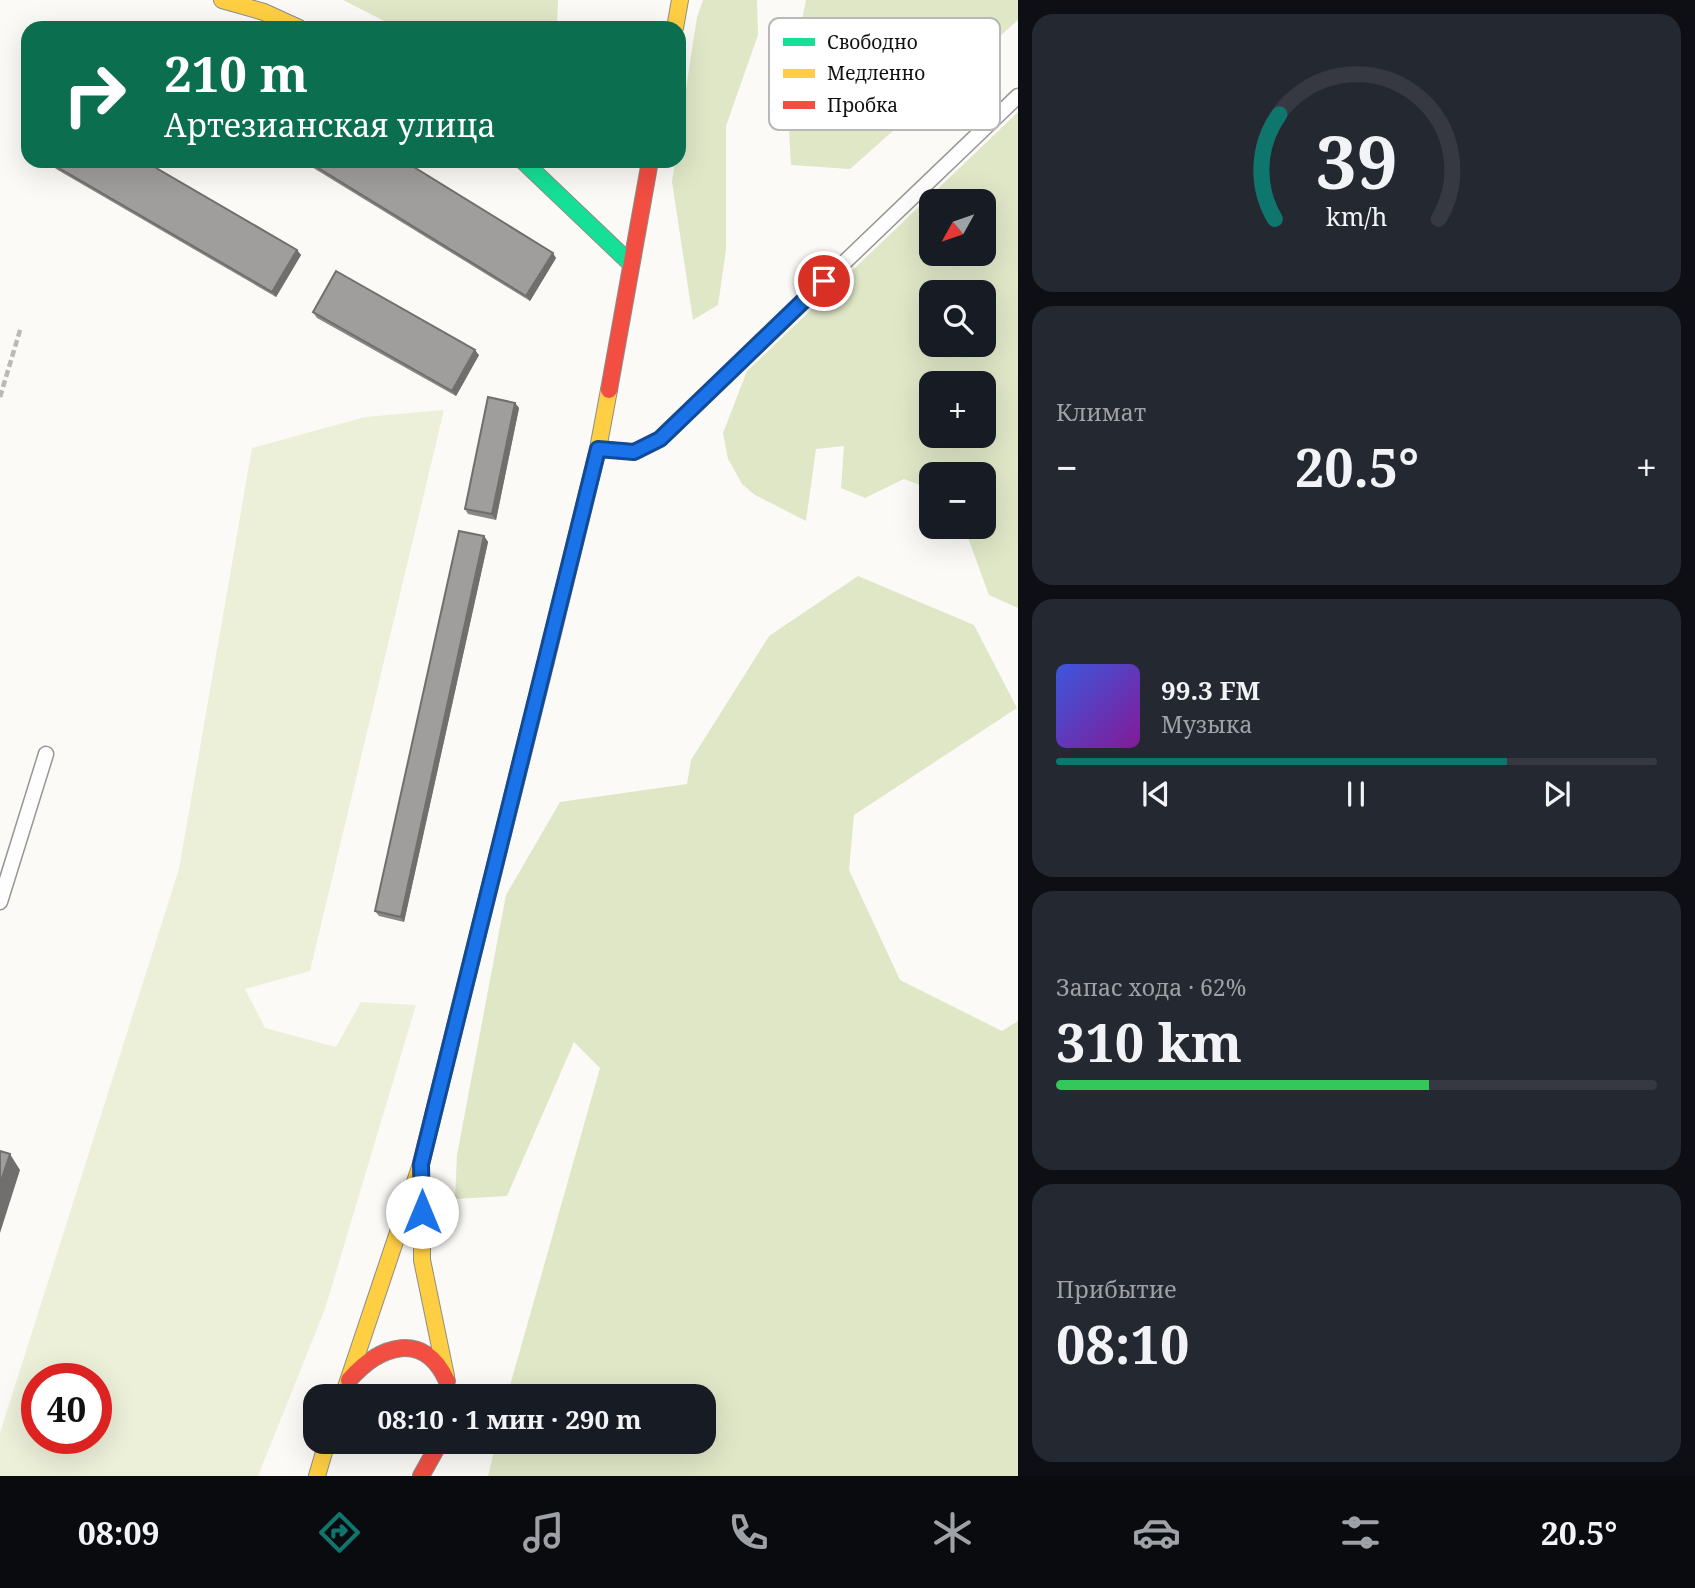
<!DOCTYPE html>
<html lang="ru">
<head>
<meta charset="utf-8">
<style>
  body { margin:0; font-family:"Noto Serif",serif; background:#242831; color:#f1f3f6; height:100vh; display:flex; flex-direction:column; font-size:26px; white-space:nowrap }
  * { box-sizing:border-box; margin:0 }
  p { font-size:23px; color:#9ea1a6 }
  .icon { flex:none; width:38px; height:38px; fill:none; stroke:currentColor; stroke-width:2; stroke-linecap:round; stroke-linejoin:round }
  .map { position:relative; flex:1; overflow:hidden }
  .details { display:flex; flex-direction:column; gap:14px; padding:14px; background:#0d0f14; width:677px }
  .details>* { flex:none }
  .guide { position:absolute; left:21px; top:21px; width:665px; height:147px; border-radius:21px; box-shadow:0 7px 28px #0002; background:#0b6e4f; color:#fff; overflow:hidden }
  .needle { width:46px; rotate:230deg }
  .fabs { position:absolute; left:919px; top:189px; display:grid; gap:14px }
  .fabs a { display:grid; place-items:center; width:77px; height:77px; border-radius:14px; background:#171b24; box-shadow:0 7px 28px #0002; font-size:35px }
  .speed { position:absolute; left:21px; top:1363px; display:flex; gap:14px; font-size:35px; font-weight:700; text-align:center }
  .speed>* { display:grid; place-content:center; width:91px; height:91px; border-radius:50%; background:#171b24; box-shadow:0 7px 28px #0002; line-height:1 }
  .speed .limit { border:10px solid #d22; background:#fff; color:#111 }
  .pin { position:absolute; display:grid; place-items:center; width:60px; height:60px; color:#fff; margin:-30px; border:4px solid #fff; border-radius:50%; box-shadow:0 2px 7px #0007 }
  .me { position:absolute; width:77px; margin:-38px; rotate:0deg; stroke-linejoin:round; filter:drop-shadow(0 0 5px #0008) }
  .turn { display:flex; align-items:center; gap:24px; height:147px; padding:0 28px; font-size:32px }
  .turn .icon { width:91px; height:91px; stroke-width:2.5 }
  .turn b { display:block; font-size:49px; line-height:60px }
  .big { font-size:52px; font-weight:700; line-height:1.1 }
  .details .card { flex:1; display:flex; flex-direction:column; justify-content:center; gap:10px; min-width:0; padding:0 24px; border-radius:21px; background:#242831 }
  .details .dial { align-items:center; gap:0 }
  .dial svg { height:182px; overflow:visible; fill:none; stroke:#363941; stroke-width:7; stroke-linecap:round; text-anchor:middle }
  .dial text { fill:#f1f3f6; stroke:none }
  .song { display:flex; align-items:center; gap:21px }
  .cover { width:84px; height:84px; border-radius:10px; background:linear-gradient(135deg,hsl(230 70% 55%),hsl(290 70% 35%)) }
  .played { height:7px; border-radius:4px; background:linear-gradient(90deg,#0f766e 75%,#363941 75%) }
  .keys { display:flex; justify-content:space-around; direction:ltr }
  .heat { display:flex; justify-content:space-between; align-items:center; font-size:38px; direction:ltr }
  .charge { height:10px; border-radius:5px; background:linear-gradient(90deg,#34c759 62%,#363941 0) }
  .trip { position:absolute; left:303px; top:1384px; width:413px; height:70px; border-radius:21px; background:#171b24; box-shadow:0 7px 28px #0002; font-weight:700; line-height:70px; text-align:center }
  .tabs { display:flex; height:112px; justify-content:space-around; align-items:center; background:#090b0e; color:#9ea1a6 }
  .tabs .icon { width:49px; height:49px }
  .tabs .on { color:#0f766e }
  .tabs b { font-size:32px; color:#f1f3f6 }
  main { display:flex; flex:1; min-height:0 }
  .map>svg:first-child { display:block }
  .green { fill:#ecf0d9; fill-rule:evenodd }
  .forest { fill:#dfe7c7; fill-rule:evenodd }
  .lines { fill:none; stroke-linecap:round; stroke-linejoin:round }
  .lane-casing { stroke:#979695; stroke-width:17 }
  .fast-casing { stroke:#8d8d8b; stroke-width:18 }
  .slow-casing { stroke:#8d8d8b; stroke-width:18 }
  .jam-casing { stroke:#8d8d8b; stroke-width:18 }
  .path { stroke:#b9b9b8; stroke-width:4.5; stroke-dasharray:7 3.5; stroke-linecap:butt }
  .lane { stroke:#fffefe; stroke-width:14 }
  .fast { stroke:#16e098; stroke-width:16 }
  .slow { stroke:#ffcf43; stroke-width:16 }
  .jam { stroke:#f24e42; stroke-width:16 }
  .wall { fill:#8a8886 }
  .shaded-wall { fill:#706f6d }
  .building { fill:#a09e9c; stroke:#706f6d; stroke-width:2 }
  .route-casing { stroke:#114b97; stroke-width:18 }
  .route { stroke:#1a73e8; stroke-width:12 }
  .key { fill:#fff; stroke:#b8b8b8; stroke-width:2 }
  .key-label { font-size:19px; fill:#111 }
</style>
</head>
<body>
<main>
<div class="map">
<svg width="1018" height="1476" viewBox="0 0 1018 1476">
  <rect width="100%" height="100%" fill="#fcfaf7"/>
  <!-- green -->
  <path class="green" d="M444,410L310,971L245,989L265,1028L336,1047L361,1002L416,1005L325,1309L258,1476H0V1433L179,869L252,448L365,417ZM37,1379H96V1438H37Z"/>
  <!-- forest -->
  <g class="forest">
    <path d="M343,0H558L557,28H398Z"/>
    <path d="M703,0H757L758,35L726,126V250L718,305L693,320L672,182L675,161H679V134L697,17Z"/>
    <path d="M806,0H1018V20L850,169L791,165L787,94Z"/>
    <path d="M1018,112V608L989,595L964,527H984V474H931V489L904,479L865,498L841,488L844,446L816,449L806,521L755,495L742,484L728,459L723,433L747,371ZM931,201H984V254H931ZM931,292H984V345H931ZM931,383H984V436H931Z"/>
    <path d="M858,576L974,625L1017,708L854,815L849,870L900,980L1002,1031L1018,1021V1476H488L496,1442H704V1396H507L600,1068L574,1042L507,1196L455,1199L457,1155L506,895L560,802L687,784L691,760L769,636Z"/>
  </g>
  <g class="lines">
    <!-- lane casing -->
    <g class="lane-casing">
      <g id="lane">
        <path d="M600,449L634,452L660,439L1018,96"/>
        <path d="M0,902L46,754"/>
      </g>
    </g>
    <!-- fast casing -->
    <g class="fast-casing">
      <g id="fast">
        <path d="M523,161L631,264"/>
        <path d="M478,934L546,661"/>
      </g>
    </g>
    <!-- slow casing -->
    <g class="slow-casing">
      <g id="slow">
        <path d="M222,0L264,12L299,28"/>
        <path d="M675,28L680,0"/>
        <path d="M546,661L598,449L609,390"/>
        <path d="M422,1196V1260L446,1376"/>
        <path d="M343,1396L421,1164L478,934"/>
        <path d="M317,1476L327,1442"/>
      </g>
    </g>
    <!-- jam casing -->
    <g class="jam-casing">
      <g id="jam">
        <path d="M609,390L650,161"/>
        <path d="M349,1380C380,1345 424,1330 447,1381"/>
        <path d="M421,1476L440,1442"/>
      </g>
    </g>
    <!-- path -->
    <path class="path" d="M0,397L21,327"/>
    <!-- lane -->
    <use href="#lane" class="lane"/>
    <!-- fast -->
    <use href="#fast" class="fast"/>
    <!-- slow -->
    <use href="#slow" class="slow"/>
    <!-- jam -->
    <use href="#jam" class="jam"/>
  </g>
  <!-- wall -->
  <g class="wall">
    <path d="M302,161H404L556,258L530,301Z"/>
    <path d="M52,164L297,250L301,255L276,297L56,169Z"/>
    <path d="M313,312L479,355L456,396L317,318Z"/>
    <path d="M515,403L519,408L496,520L468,514L465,509Z"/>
    <path d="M484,536L488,542L404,922L379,916L375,911Z"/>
  </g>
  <!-- shaded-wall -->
  <g class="shaded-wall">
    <path d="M297,250L301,255L276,297L272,292Z"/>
    <path d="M553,253L556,258L530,301L526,296Z"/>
    <path d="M475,350L479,355L456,396L452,391Z"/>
    <path d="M515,403L519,408L496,520L492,514Z"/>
    <path d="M484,536L488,542L404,922L401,917Z"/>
    <path d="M10,1154L20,1170L0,1233V1184Z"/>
  </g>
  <!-- building -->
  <g class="building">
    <path d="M54,161H144L297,250L272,292L52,164Z"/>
    <path d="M307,161H404L553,253L526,296Z"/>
    <path d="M336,271L475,350L452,391L313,312Z"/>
    <path d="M488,397L515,403L492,514L465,509Z"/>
    <path d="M459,531L484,536L401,917L375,911Z"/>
    <path d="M0,1151L10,1154L0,1184Z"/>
  </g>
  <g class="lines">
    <!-- route casing -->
    <g class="route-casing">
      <path id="route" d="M422,1212L421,1164L598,449L634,452L660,439L824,281"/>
    </g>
    <!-- route -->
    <use href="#route" class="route"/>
  </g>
  <!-- legend -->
  <rect x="769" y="18" width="231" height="112" rx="10" class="key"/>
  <rect x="783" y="38" width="32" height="8" fill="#16e098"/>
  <rect x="783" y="69" width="32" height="9" fill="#ffcf43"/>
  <rect x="783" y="101" width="32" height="8" fill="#f24e42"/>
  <g class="key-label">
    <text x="827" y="49">Свободно</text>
    <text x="827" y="80">Медленно</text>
    <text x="827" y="112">Пробка</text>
  </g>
</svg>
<div class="fabs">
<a><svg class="needle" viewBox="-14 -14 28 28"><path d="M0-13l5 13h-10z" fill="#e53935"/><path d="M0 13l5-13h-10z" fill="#9ea1a6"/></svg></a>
<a><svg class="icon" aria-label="search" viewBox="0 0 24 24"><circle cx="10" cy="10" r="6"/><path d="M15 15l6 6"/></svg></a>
<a>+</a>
<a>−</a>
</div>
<div class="speed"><div class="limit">40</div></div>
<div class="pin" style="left:824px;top:281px;background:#d93025"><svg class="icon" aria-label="arrive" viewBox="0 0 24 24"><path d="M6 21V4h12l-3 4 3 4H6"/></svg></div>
<svg class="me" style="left:422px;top:1212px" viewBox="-20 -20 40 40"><circle r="19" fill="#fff"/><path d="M0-13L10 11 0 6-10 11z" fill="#1a73e8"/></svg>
<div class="trip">08:10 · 1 мин · 290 m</div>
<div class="guide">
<div class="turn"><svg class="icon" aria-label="right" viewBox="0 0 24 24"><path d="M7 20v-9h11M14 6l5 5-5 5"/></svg><div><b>210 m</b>Артезианская улица</div></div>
</div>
</div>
<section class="details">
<div class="card dial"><svg viewBox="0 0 100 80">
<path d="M14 69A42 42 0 1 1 86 69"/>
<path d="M14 69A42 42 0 0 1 16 23" stroke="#0f766e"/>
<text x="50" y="56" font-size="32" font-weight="700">39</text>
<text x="50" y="72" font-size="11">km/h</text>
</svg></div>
<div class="card"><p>Климат</p>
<div class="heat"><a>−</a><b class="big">20.5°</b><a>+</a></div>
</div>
<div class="card">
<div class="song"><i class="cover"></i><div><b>99.3 FM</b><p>Музыка</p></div></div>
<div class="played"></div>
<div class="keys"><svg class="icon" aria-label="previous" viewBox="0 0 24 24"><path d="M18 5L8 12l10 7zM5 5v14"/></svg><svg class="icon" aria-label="pause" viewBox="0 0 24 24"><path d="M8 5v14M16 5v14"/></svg><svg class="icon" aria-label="next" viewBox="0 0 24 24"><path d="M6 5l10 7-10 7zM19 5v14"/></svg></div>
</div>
<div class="card"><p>Запас хода · 62%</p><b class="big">310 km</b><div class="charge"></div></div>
<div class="card"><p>Прибытие</p><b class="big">08:10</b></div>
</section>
</main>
<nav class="tabs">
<b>08:09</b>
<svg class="icon on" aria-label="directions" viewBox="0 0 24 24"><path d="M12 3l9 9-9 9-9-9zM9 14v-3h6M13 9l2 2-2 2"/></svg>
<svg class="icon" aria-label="music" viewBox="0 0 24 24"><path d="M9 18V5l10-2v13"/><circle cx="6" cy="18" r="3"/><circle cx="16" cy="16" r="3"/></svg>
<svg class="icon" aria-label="phone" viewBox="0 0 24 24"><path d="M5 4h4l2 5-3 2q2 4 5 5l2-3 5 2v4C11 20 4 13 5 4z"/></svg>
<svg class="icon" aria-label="climate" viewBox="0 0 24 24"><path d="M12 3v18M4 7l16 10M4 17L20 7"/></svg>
<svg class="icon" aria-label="car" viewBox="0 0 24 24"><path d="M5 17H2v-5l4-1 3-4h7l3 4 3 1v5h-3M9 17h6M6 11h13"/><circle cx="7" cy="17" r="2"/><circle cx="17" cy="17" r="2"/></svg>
<svg class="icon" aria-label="filters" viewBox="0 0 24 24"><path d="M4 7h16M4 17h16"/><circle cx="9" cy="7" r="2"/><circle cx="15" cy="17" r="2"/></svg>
<b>20.5°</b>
</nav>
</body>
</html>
